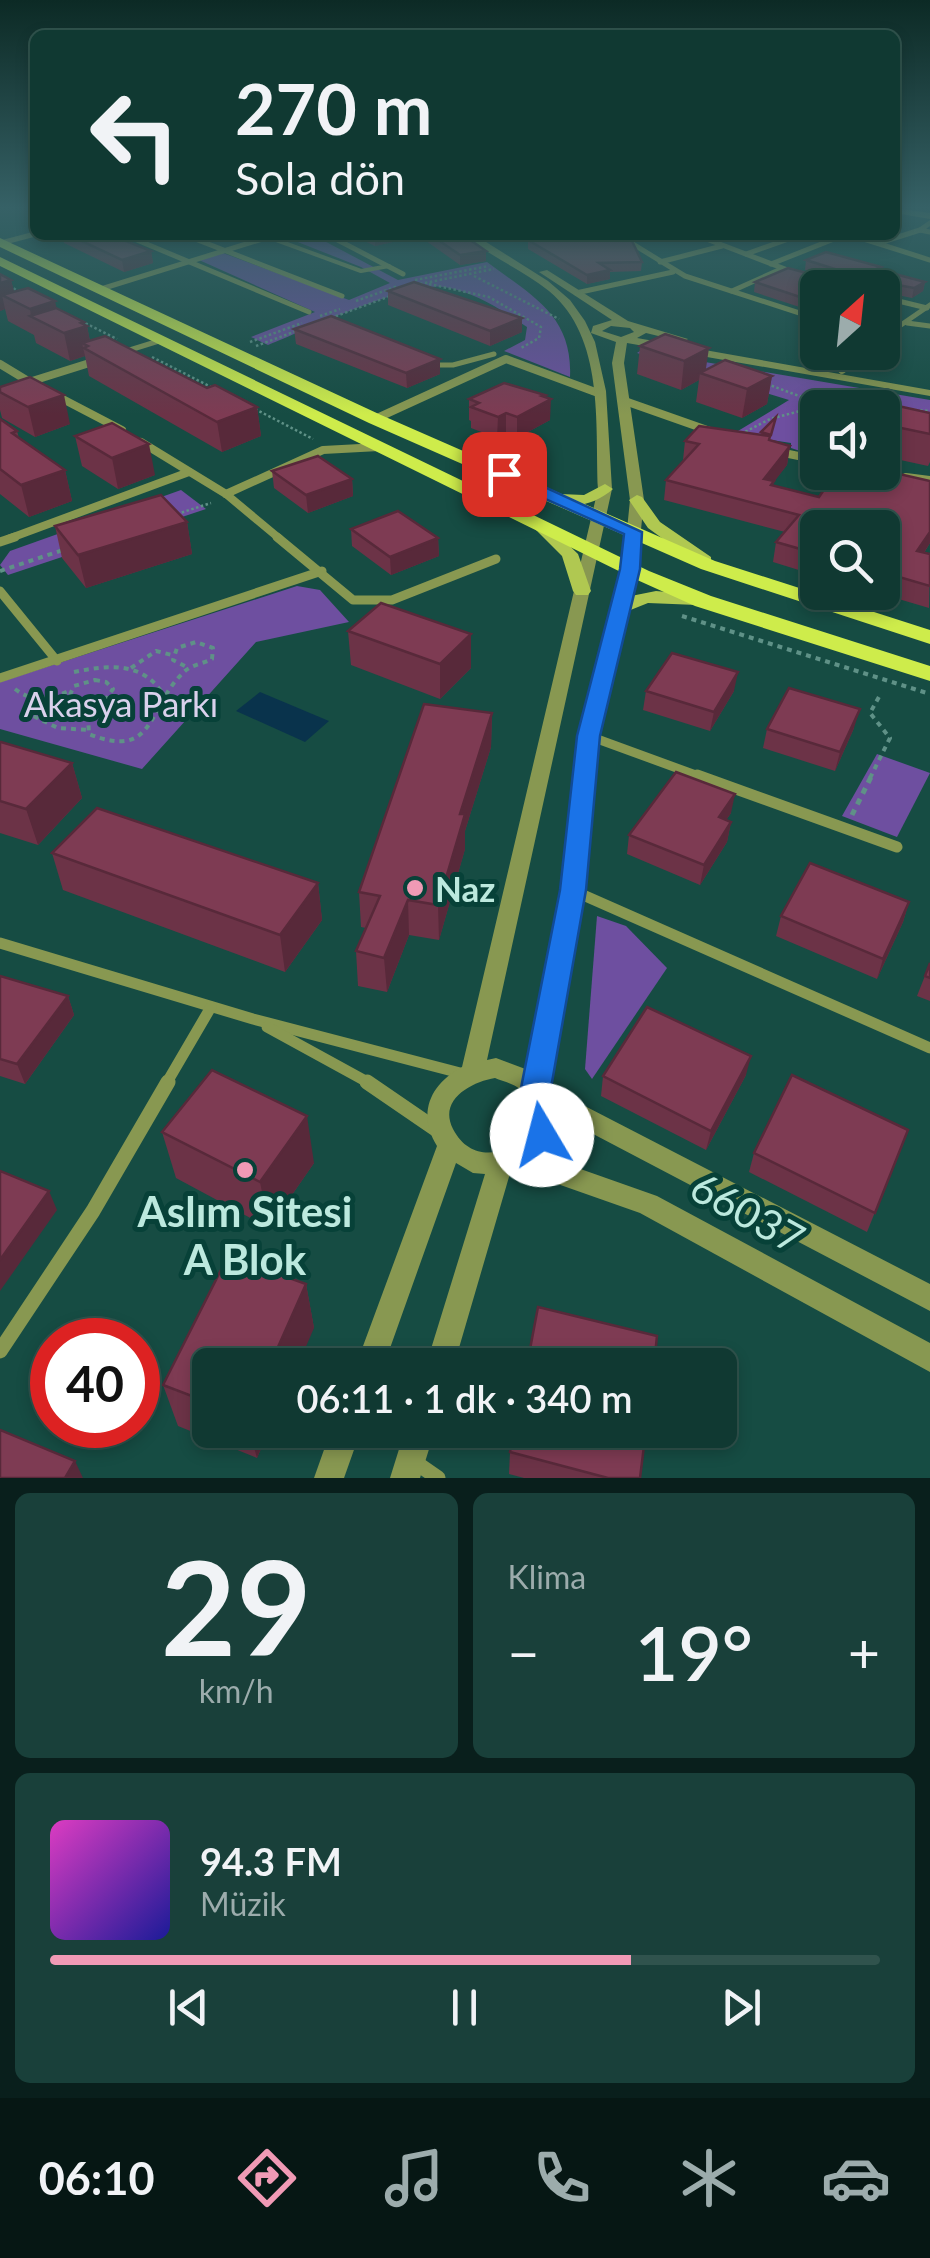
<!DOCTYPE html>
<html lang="tr">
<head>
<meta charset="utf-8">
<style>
  body { margin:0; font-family:Lato,sans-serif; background:#19403a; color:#f1f3f6; height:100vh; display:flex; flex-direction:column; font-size:38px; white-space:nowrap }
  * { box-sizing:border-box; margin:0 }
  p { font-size:32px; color:#9cacac }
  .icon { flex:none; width:55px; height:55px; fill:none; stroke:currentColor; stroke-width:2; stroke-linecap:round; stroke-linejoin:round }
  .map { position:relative; height:1478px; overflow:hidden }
  .sheet { display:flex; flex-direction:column; gap:15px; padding:15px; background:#091f1c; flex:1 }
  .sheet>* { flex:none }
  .banner { position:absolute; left:30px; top:30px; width:870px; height:210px; border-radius:15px; box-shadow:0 5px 15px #0003,0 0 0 2px #30534d; background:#103932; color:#f1f3f6; overflow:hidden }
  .needle { width:65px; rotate:27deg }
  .fabs { position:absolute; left:800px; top:270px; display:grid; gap:20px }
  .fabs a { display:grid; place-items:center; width:100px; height:100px; border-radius:15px; background:#103932; box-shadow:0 5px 15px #0003,0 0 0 2px #30534d; font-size:50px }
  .speed { position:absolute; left:30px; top:1318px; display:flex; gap:20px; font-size:50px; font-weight:700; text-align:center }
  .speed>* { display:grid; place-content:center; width:130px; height:130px; border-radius:50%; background:#103932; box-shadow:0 5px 15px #0003,0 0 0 2px #30534d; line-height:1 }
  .speed .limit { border:15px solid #d22; background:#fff; color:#111 }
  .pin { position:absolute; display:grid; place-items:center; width:85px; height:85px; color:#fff; margin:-42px; border-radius:20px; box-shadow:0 5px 15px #0006 }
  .me { position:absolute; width:110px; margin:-55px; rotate:352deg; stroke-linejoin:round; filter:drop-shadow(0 0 8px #0008) }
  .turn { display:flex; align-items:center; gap:35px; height:210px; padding:0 40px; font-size:45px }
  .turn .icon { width:130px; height:130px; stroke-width:2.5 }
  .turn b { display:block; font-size:70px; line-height:85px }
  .big { font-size:75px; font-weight:600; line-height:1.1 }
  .sheet .card { flex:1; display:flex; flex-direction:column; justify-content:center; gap:15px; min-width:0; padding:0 35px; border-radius:15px; background:#19403a }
  .sheet .dial { align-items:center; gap:0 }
  .dial b { font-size:130px; line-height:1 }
  .song { display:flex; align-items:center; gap:30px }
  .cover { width:120px; height:120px; border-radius:15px; background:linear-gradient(135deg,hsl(310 70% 55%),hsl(240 70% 35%)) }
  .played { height:10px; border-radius:5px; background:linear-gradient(90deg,#f09ab5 70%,#30534d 70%) }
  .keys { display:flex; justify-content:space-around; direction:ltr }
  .heat { display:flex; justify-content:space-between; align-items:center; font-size:55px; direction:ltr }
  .sheet .tiles { flex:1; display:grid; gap:15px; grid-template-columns:1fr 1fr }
  .card:last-child { grid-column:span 2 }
  .trip { position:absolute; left:192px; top:1348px; width:545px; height:100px; border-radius:15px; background:#103932; box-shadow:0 5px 15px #0003,0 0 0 2px #30534d; font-weight:600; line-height:100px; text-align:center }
  .dock { display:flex; height:160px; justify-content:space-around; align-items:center; background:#061714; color:#9cacac }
  .dock .icon { width:70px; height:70px }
  .dock .on { color:#f09ab5 }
  .dock b { font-size:45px; color:#f1f3f6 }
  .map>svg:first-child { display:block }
  .green { fill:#6e4fa0 }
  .water { fill:#09334c }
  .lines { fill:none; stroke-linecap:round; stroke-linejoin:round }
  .path-far2 { stroke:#5f9187; stroke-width:2.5; stroke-dasharray:2.5 2.5; stroke-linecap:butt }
  .path-far1 { stroke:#5f9187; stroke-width:4; stroke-dasharray:5 5; stroke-linecap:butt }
  .path { stroke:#5f9187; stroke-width:5; stroke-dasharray:6 6; stroke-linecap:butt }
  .service-far1 { stroke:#889851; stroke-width:4 }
  .service { stroke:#889851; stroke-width:5 }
  .minor-far4 { stroke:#889851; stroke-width:5 }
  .minor-far3 { stroke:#889851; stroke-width:8 }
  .minor-far2 { stroke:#889851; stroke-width:9 }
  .minor-far1 { stroke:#889851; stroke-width:11 }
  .minor { stroke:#889851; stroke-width:15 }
  .tertiary { fill:#889851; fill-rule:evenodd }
  .secondary { fill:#b0c851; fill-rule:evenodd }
  .primary { fill:#ceec4b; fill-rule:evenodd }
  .wall { fill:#6c3347 }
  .shaded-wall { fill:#58293a }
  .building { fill:#7e3b53; stroke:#58293a; stroke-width:2.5 }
  .route { fill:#1a73e8; stroke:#114b97; stroke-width:2.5 }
  .poi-dot { fill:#f09ab5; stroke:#074138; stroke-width:4 }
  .labels { text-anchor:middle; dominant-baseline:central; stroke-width:10; stroke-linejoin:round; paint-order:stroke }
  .park-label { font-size:35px; fill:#d9d1ec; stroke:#074138 }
  .poi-label { font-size:35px; font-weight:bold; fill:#bce9de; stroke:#074138; text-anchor:start }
  .near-poi-label { font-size:42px; font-weight:bold; fill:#bce9de; stroke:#074138 }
  .near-street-label { font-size:42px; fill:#bce9de; stroke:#074138 }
</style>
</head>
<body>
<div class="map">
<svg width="930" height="1478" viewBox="0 0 930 1478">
  <rect width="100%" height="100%" fill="#164c43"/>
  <!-- green -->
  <g class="green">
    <path d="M313,235L398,280L487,262C531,295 573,315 570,377L504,351L525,340L527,327C501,310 476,292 444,287C408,281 306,330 268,345L251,337L315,312L199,260L223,253L349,300L390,283L361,267L285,237Z"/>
    <path d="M640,351L930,400V424L882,408H818L800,451L791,448V443L733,434L789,400L637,353Z"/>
    <path d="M181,490L206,509L8,575L0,565L10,551Z"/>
    <path d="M297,586L320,590L349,622L256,642L142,769L0,729V682Z"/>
    <path d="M877,754L930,773L897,837L842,816Z"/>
    <path d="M597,916L626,926L667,968L592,1079L585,1069Z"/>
  </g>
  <!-- water -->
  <path class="water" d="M260,692L329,721L305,742L236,711Z"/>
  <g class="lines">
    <!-- path-far2 -->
    <g class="path-far2">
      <path d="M474,276L559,319"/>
      <path d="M415,280L489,266"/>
      <path d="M0,282L23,293"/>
      <path d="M420,284L494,269"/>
      <path d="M429,284L489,297L541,327L539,338L521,348"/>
      <path d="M356,301L398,286"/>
      <path d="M320,316L340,309"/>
      <path d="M331,318L393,295"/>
      <path d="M81,321L117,339"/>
      <path d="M250,342L302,323"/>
      <path d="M256,346L299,330"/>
      <path d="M152,357L215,389"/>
      <path d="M767,384L807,399"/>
      <path d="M255,409L313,439"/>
      <path d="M915,410L930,411"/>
      <path d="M741,434L770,419L800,411L807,399L822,397"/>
      <path d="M177,514L211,503"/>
    </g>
    <!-- path-far1 -->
    <g class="path-far1">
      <path d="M0,571L63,550"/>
      <path d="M682,616L930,694"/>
      <path d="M131,668L156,651L172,655"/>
      <path d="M74,672C109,665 144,661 164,696"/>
      <path d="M95,680L106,682L113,689L104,702L83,707L68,699L74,686Z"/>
      <path d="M15,689C33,703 51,700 70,690"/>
      <path d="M30,698L31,715L58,728L88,730"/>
      <path d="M104,702L88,718L89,734C156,761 147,707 183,673C190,665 202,664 212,659L213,648L196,642L177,648L173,660L187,667"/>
      <path d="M870,778L890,738L870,713L880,695"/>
    </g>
    <!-- path -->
    <path class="path" d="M852,815L872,775"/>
    <!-- service-far1 -->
    <path class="service-far1" d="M268,237L361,271L389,266"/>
    <!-- service -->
    <path class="service" d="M435,365H453L494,354"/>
    <!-- minor-far4 -->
    <g class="minor-far4">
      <path d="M930,223L920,230L930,232"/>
      <path d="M125,235L309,312"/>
      <path d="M185,235L342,296"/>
      <path d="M328,235L403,274"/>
      <path d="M618,235L685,276L818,319"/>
      <path d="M696,235L798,274"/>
      <path d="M851,235L930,260"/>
      <path d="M492,238L506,235"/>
      <path d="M1,243L35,234"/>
      <path d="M879,243L920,230"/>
      <path d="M746,254L800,235"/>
      <path d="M660,262L722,246"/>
      <path d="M771,264L844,235"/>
      <path d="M101,289L275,235"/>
      <path d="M732,291L781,269"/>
      <path d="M576,293L673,272"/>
      <path d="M882,297L927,308"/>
      <path d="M907,323L930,326"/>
      <path d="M882,338L930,305"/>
      <path d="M120,353L162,340"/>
    </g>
    <!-- minor-far3 -->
    <g class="minor-far3">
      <path d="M120,353L126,351"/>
      <path d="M0,364L33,384"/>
      <path d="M842,370L864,352"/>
      <path d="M29,382L99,360"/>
      <path d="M53,394L122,430"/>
      <path d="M622,400L710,431"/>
      <path d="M375,419L506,359L598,393"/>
      <path d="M141,442L226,494L280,539"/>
      <path d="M779,452L818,460"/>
      <path d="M906,477L930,480"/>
      <path d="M226,494L323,450L379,447"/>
      <path d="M8,539L189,472"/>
    </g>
    <!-- minor-far2 -->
    <g class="minor-far2">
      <path d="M277,537L353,600H392L496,559"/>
      <path d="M0,542L15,537"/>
      <path d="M0,591L57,661"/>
      <path d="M0,678L322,571"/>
      <path d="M589,736L704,778"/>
    </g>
    <!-- minor-far1 -->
    <g class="minor-far1">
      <path d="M697,775L897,847"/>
      <path d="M574,891L930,1048"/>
      <path d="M0,943L253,1019L464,1074"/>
      <path d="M267,1027L371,1084"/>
      <path d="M166,1084L211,1007"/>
    </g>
    <!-- minor -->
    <g class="minor">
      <path d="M367,1082L440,1132"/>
      <path d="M0,1351L93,1211L168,1082"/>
      <path d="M412,1460L438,1478"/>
    </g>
    <!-- tertiary -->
    <g class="tertiary">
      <path d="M895,208L930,213V219L895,213Z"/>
      <path d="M465,235H475L548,281L570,300L585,321L595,342L606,391L612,489L487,1060L496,1058L528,1070L563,890L580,736L623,569L630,500L612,363L616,342L591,333L593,326L612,320L539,272L547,270L628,321L688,339L683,342L646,333L637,338L930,390V396L627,343L624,363L644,500L637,569L598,736L583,890L548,1087L930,1284V1311L557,1115L545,1148L538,1154L657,1196L930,1343V1372L640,1213L515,1169L511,1170L454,1365H426L485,1174L473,1173L456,1163L384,1365H356L437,1146C417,1114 430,1084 462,1067L598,489C595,423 605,338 549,291C523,270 490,257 465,235ZM611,326L630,328L634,332L621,337L602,331ZM495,1078C502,1081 511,1083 517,1087C570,1119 484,1189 453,1129C438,1100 471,1082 495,1078Z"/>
      <path d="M331,1430H361L344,1478H314Z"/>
      <path d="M405,1430H435L420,1478H390Z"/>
    </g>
    <!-- secondary -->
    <g class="secondary">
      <path d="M605,484L613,489C596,504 572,511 552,499L560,494L584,495Z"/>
      <path d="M637,495L642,497L660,522L711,557V565H699L648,528L629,500Z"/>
      <path d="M542,523L548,525L578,554L591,591L588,595H576L573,591L562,556L534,528Z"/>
      <path d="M656,591L697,595L706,600L697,605L648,603L618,615L609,610L631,596Z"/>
    </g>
    <!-- primary -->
    <g class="primary">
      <path d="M0,238L381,415L715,561L930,630V644L701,569L369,423L0,247Z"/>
      <path d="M0,257L649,571L711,596L930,666V681L695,606L635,579L0,266Z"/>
    </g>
  </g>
  <!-- wall -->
  <g class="wall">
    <path d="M62,235H111L151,251L153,263L124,272L64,243Z"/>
    <path d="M216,235H253L233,241Z"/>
    <path d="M352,235H463L486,251V261L460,265L419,236L375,246Z"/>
    <path d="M528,240L642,262L641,271L610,272V279L587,284L528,249Z"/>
    <path d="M806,260L881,267L880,270L925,282L923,291L912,298L882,292V288H818V313L754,292L755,282L846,283L805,270Z"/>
    <path d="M0,274L11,280L14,292L57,308L87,326L90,341L257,407L261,436L222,452L89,376L85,356L70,361L36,343L34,335L8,321L5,309L0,311Z"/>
    <path d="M388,291L522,332L490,346L388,305Z"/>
    <path d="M294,329L440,359V374L407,388L296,344Z"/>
    <path d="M640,346L706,370L772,376L767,404L742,418L696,402L699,380L681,390L637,374Z"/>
    <path d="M0,387L70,424L35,437L2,418L0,410Z"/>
    <path d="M821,390L871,400L930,413V462L928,466L882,456V408H818V442L804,439L810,409Z"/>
    <path d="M545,397L550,420L517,438L506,434L497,438L471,428V421L469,420V399Z"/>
    <path d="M776,417L769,440L790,446L787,465L774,481L773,485L819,497L836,472H882V470L930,481V543L924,553L930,554L929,608L875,592H882V528H818V576L773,562L776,542L785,532L664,500L666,480L684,460H683L685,441L699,426L760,435L761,432Z"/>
    <path d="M0,419L17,431L19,438L65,470L72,501L29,517L0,494Z"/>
    <path d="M75,436L155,475L118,489L82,466Z"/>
    <path d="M272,471L352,479L353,496L308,513L274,488Z"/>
    <path d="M187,522L192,554L86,588L62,558L55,526Z"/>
    <path d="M351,529L438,538L439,556L391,575L352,546Z"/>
    <path d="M348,631L471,634V668L440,699L351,665Z"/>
    <path d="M646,691H734L710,731L643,710Z"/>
    <path d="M492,713L491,747L465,831V849L439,940L409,935L387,992L358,986L356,951L366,928L361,927L359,892Z"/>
    <path d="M854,728L835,771L763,748L767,729Z"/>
    <path d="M0,743L72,763L82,798L38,845L0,833Z"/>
    <path d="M731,813L726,820L731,822L727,842L700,885L627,854L629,835Z"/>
    <path d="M52,853L318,883L322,920L285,972L63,890Z"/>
    <path d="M909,902L903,922L877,979L776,936L781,916Z"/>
    <path d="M930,963V1001L917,996Z"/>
    <path d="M0,976L68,996L74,1015L25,1084L0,1076Z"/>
    <path d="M746,1075L706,1150L601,1096L603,1076Z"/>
    <path d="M908,1130L867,1232L749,1172L754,1153Z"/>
    <path d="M162,1132L314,1163L269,1228L176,1178Z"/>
    <path d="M306,1284L314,1328L210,1365V1430H269L257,1458L178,1426L163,1385Z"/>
    <path d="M510,1452L640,1478H524L509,1474Z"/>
  </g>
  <!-- shaded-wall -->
  <g class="shaded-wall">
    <path d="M232,235H253L233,241Z"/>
    <path d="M384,235H419V236L375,246V237Z"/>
    <path d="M151,251L153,263L124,272L122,260Z"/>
    <path d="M486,251V261L460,265V255Z"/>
    <path d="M610,270V279L587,284V275Z"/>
    <path d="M11,280L17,302L2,295L5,309L0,311V283Z"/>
    <path d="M925,282L923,291L912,298L914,288Z"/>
    <path d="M900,298L898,307L882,316V308Z"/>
    <path d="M55,301L61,328L31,316L30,309Z"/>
    <path d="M522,318V332L490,346V331Z"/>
    <path d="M84,322L85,327L87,326L92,352L88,346L82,343L85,356L70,361L64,333Z"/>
    <path d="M709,348L705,375L700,373L699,380L681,390L684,361Z"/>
    <path d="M440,359V374L407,388L406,373Z"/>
    <path d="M772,376L767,404L742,418L747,389Z"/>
    <path d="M64,395L70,424L35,437L28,407Z"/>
    <path d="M545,395V403L551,399L550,420L517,438V417Z"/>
    <path d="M257,407L261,436L222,452L217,422Z"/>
    <path d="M506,413V434L497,438L498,417Z"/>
    <path d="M149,444L155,475L118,489L112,458Z"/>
    <path d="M790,446L787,465L761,499L764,479Z"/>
    <path d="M65,470L72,501L29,517L21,485Z"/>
    <path d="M352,479L353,496L308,513L306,495Z"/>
    <path d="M187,522L192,554L86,588L78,555Z"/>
    <path d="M930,532V543L912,571L917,551Z"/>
    <path d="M438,538L439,556L391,575L390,557Z"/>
    <path d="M471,634V668L440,699V664Z"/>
    <path d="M738,672L734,691L710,731L714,712Z"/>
    <path d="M860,709L854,728L835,771L840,752Z"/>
    <path d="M492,713L491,747L465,831V849L439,940L438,905L460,814Z"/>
    <path d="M72,763L82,798L38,845L26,809Z"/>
    <path d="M735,794L731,813L715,837L719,817Z"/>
    <path d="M731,822L727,842L700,885L704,865Z"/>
    <path d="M318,883L322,920L285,972L280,935Z"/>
    <path d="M408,900L409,935L387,992L384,958Z"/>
    <path d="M909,902L903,922L877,979L883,959Z"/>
    <path d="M68,996L74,1015L25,1084L17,1064Z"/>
    <path d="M751,1056L746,1075L706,1150L711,1131Z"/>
    <path d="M307,1116L314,1163L269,1228L260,1182Z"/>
    <path d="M49,1191L57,1210L0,1291V1260Z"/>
    <path d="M306,1284L314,1328L298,1365H270Z"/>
    <path d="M249,1430H269L257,1458Z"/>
    <path d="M75,1461L83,1478H65Z"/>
  </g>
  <!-- building -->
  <g class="building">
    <path d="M69,235H111L151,251L122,260Z"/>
    <path d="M431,235H463L486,251L460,255Z"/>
    <path d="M560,235H619L632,241L642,262L599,263L610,270L587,275L528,240Z"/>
    <path d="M826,252L881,267L876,269L925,282L914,288L881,282L878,288H818V303L755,282L788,268L848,284L851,278L848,273L806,260Z"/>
    <path d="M0,274L11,280L0,283Z"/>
    <path d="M414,282L522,318L490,331L388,291Z"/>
    <path d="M28,288L55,301L30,309L2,295Z"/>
    <path d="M882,293L900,298L882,308Z"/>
    <path d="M56,308L84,322L81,323L87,326L64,333L30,316Z"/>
    <path d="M331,316L440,359L406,373L294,329Z"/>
    <path d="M665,334L709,348L684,361L640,346Z"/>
    <path d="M105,336L207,388L215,385L257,407L217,422L84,348L88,346L82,343Z"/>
    <path d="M725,360L772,376L747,389L700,373Z"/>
    <path d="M30,377L64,395L28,407L0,392V387Z"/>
    <path d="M504,383L545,395L542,396L551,399L517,417L506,413L498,417L471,407L479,403L469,399Z"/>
    <path d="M821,390L871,400L930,413V434L882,424V408H818V411L810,409Z"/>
    <path d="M776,417L771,435L761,432Z"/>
    <path d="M0,419L17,431L12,433L65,470L21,485L0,469Z"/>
    <path d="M112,423L149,444L112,458L75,436Z"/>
    <path d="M699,426L770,436L769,440L790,446L764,479L774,481L771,485L819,497L836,472H882V470L930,481V532L917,551L930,554V586L882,572V528H818V554L776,542L799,515L666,480L699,444L685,441Z"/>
    <path d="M318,456L352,479L306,495L272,471Z"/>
    <path d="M161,495L187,522L78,555L55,526Z"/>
    <path d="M398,511L438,538L390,557L351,529Z"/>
    <path d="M381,603L471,634L440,664L348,631Z"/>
    <path d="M672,653L738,672L714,712L646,691Z"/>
    <path d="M789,688L860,709L840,752L767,729Z"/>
    <path d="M424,704L492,713L460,814H465L438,905L408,900L384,958L356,951L380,896L359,892Z"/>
    <path d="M1,742L72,763L26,809L0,801V743Z"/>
    <path d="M676,772L735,794L719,817L731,822L704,865L629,835Z"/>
    <path d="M97,808L318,883L280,935L52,853Z"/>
    <path d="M810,863L909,902L883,959L781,916Z"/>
    <path d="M930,963V978L925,976Z"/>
    <path d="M0,976L68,996L17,1064L0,1059Z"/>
    <path d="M647,1007L751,1056L711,1131L603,1076Z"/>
    <path d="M212,1070L307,1116L260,1182L162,1132Z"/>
    <path d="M792,1075L908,1130L875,1213L754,1153Z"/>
    <path d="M0,1171L49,1191L0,1260Z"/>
    <path d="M228,1256L306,1284L270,1365H210V1403L163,1385Z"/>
    <path d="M538,1307L657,1336L654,1365H527Z"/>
    <path d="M0,1430L75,1461L65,1478H0Z"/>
    <path d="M514,1430H646L640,1478H608L510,1452Z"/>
  </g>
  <!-- sky -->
  <linearGradient id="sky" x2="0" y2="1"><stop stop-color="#0c2a25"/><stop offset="0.5" stop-color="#366166"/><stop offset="1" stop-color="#366166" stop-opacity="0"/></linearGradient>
  <rect width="930" height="415" fill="url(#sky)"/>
  <!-- route -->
  <path class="route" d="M498,471H510L642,532L640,569L600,736L586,890L551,1088L562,1119L554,1145L542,1149L531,1145L527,1135L531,1119L521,1088L560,890L577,736L620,569L624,534L498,478Z"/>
  <!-- markers -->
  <g class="poi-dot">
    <circle cx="415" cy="888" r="10"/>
    <circle cx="245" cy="1170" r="10"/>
  </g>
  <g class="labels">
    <!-- park labels -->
    <g class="park-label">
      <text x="121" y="703">Akasya Parkı</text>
    </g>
    <!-- poi labels -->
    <g class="poi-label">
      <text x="435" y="888">Naz</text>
    </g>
    <!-- near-poi labels -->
    <g class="near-poi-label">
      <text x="245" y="1211">Aslım Sitesi<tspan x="245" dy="48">A Blok</tspan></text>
    </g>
    <!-- near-street labels -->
    <g class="near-street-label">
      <text transform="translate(748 1212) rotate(29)">66037</text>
    </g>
  </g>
</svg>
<div class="fabs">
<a><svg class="needle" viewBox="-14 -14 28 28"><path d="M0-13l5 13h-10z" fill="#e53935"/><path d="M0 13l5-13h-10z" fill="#9cacac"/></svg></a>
<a><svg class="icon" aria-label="sound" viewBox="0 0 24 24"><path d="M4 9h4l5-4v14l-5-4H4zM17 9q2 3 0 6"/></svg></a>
<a><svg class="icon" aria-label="search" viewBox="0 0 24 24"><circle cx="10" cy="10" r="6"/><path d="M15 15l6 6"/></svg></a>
</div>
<div class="speed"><div class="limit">40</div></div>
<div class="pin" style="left:504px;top:474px;background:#d93025"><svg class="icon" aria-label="arrive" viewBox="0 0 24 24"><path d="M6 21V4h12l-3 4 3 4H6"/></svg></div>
<svg class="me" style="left:542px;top:1135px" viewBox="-20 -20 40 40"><circle r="19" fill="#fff"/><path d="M0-13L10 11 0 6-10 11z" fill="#1a73e8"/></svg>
<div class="trip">06:11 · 1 dk · 340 m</div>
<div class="banner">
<div class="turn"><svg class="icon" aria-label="left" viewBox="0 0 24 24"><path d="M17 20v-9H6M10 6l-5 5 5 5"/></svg><div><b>270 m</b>Sola dön</div></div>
</div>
</div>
<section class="sheet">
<div class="tiles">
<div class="card dial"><b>29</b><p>km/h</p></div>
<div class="card"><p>Klima</p>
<div class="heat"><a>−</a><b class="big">19°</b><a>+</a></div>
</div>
<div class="card">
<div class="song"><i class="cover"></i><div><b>94.3 FM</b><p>Müzik</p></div></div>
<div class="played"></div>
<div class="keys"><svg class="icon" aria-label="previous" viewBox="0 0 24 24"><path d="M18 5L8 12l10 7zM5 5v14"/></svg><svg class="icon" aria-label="pause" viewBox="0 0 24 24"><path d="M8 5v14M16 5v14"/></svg><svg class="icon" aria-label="next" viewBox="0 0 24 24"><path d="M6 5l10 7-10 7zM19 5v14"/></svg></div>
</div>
</div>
</section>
<nav class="dock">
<b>06:10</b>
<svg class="icon on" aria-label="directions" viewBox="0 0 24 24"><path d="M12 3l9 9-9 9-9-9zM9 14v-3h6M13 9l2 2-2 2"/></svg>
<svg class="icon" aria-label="music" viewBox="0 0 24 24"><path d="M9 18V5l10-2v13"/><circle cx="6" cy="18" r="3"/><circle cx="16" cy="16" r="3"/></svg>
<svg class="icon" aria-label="phone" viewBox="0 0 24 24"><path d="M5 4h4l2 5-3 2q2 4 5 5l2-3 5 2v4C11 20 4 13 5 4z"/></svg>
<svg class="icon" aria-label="climate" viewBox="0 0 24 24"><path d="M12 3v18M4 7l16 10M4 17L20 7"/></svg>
<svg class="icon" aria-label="car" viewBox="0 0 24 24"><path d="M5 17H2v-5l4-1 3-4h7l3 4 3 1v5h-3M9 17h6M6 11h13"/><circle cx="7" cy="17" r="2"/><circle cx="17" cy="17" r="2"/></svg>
</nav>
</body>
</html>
